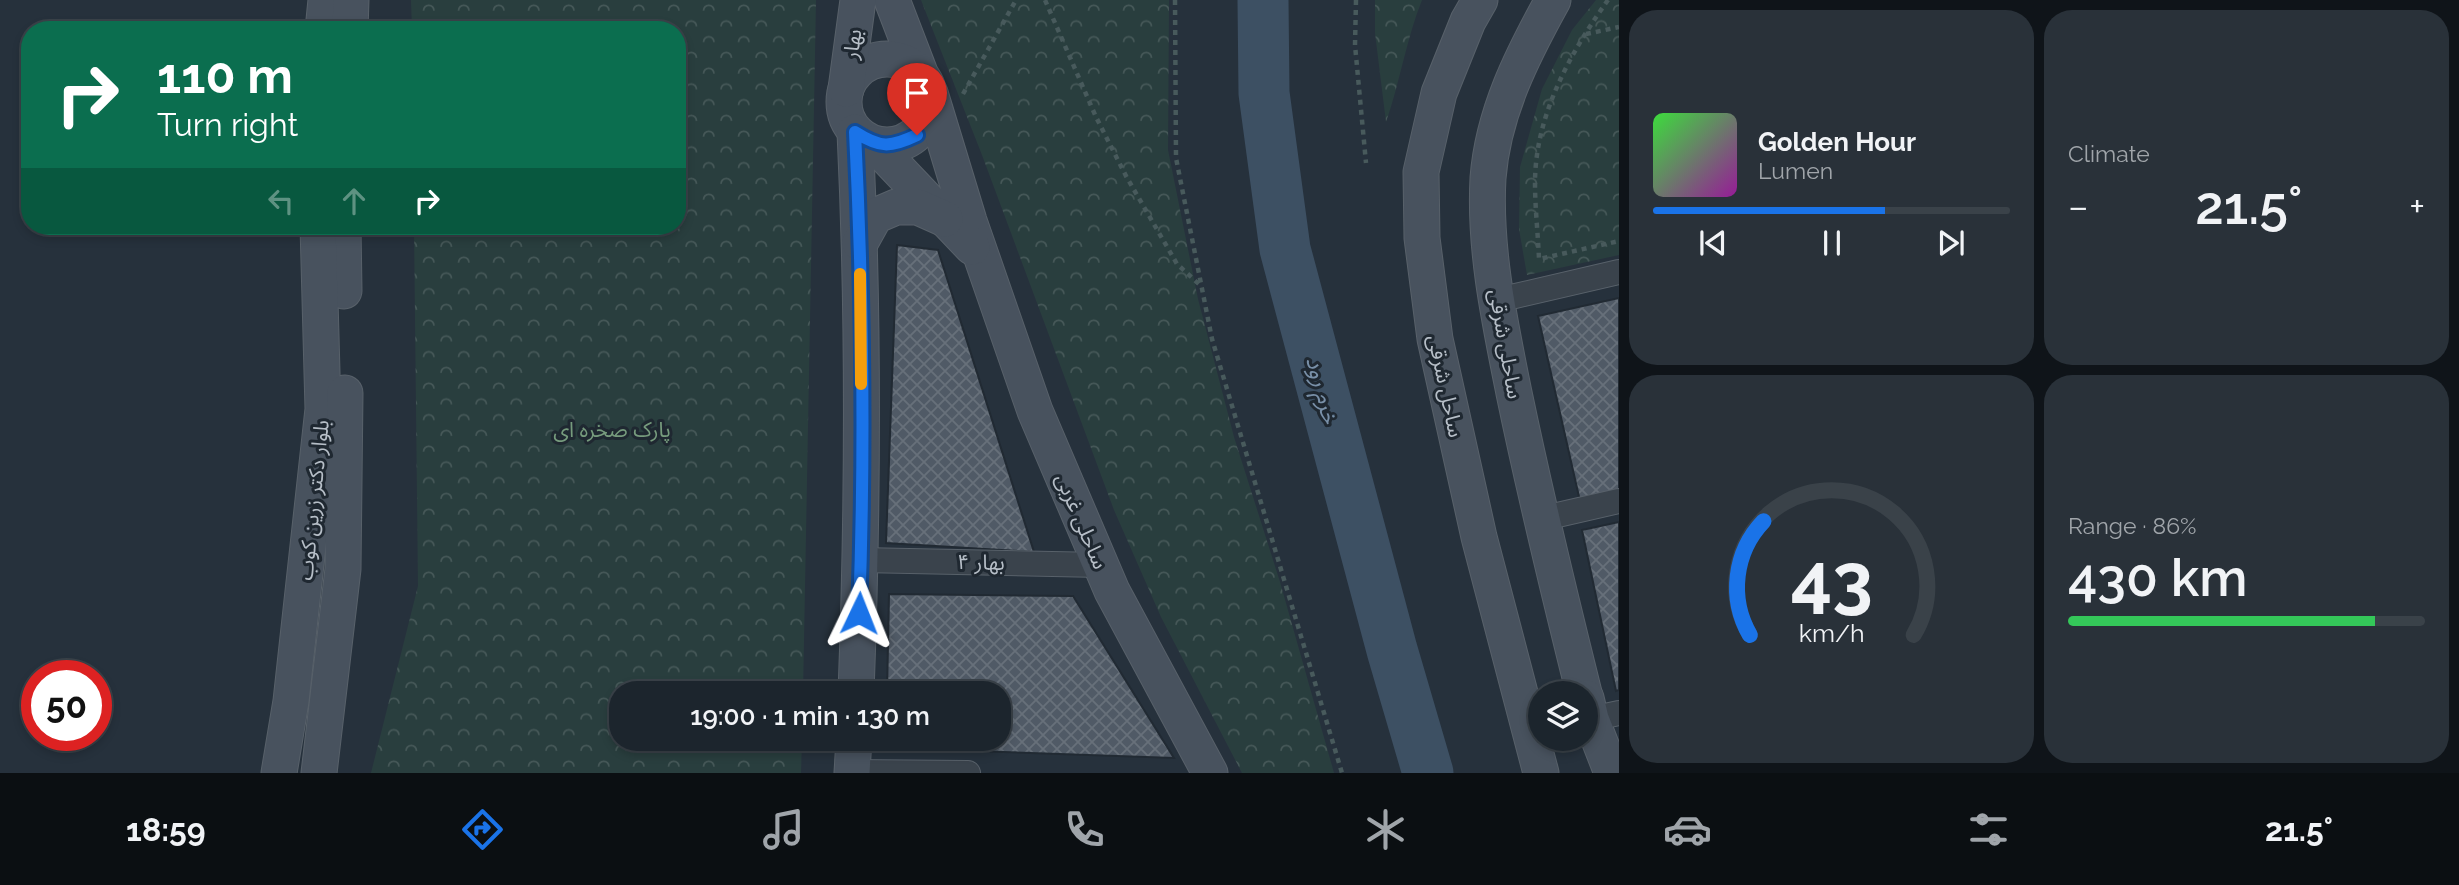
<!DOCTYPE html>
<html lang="en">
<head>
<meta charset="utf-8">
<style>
  body { margin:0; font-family:Raleway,"Noto Sans Arabic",sans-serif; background:#293139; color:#f1f3f6; height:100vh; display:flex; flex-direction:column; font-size:26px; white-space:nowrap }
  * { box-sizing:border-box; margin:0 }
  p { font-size:23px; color:#a0a5aa }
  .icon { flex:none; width:38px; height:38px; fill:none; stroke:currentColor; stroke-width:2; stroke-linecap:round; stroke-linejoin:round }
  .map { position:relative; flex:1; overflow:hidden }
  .drawer { display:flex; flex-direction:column; gap:10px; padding:10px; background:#0f1419; width:840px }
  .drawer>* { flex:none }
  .hud { position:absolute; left:21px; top:21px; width:665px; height:214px; border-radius:28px; box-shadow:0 4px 10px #0003,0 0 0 2px #3a4249; background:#0b6e4f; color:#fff; overflow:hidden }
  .buttons { position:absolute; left:1528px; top:681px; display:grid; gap:14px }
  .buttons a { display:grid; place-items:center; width:70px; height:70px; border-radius:50%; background:#1c252d; box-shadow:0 4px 10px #0003,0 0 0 2px #3a4249; font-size:35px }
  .speed { position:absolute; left:21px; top:660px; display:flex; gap:14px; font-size:35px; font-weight:700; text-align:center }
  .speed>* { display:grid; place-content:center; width:91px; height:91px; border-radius:50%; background:#1c252d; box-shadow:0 4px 10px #0003,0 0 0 2px #3a4249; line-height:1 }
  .speed .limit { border:10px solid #d22; background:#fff; color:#111 }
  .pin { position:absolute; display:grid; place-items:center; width:60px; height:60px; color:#fff; margin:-72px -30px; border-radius:50% 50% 50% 0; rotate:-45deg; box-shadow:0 0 7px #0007 }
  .pin .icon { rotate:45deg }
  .me { position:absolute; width:77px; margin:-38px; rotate:2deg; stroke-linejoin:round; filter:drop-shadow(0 0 5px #0008) }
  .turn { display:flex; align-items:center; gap:24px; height:147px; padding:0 21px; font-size:32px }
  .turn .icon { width:91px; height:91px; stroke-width:2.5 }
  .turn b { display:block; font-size:49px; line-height:60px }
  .lanes { display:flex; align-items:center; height:66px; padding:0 21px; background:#0003; justify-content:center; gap:35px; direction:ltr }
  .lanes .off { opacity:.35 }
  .big { font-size:52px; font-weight:600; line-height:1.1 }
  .drawer .widget { flex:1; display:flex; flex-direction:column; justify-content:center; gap:10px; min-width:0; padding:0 24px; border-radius:28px; background:#293139 }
  .drawer .dial { align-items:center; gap:0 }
  .dial svg { height:182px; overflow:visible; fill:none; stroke:#3a4249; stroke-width:7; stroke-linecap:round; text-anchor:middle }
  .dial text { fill:#f1f3f6; stroke:none }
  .song { display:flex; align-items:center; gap:21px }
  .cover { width:84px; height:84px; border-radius:10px; background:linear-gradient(135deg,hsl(120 70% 55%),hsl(300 70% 35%)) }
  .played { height:7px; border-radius:4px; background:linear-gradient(90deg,#1a73e8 65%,#3a4249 65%) }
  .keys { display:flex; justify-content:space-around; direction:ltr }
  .heat { display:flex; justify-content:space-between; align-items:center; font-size:38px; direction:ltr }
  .charge { height:10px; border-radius:5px; background:linear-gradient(90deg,#34c759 86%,#3a4249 0) }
  .drawer .tiles { flex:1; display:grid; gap:10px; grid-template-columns:repeat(2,1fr) }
  .trip { position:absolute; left:609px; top:681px; width:402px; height:70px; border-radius:28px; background:#1c252d; box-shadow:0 4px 10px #0003,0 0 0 2px #3a4249; font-weight:600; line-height:70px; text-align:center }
  .dock { display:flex; height:112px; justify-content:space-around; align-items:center; background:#0b0f12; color:#a0a5aa }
  .dock .icon { width:49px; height:49px }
  .dock .on { color:#1a73e8 }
  .dock b { font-size:32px; color:#f1f3f6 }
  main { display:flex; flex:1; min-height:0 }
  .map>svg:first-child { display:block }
  .forest { fill:url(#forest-crowns) }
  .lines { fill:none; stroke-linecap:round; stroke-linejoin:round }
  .river { stroke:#3d5063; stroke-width:51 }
  .building { fill:url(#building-cross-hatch); stroke:#212a33; stroke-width:2 }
  .street-casing { stroke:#58616a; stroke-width:26 }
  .secondary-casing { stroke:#58616a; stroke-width:37 }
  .path { stroke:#485a5c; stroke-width:4.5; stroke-dasharray:5 5; stroke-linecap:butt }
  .street { stroke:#3a434c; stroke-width:24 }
  .secondary { stroke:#48525e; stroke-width:35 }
  .route-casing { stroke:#114b97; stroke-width:18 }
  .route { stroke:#1a73e8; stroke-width:12 }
  .slow { stroke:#f59e0b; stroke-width:12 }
  .labels { text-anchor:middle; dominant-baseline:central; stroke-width:6; stroke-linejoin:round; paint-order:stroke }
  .street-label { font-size:21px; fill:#b6bec7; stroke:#1f2831 }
  .park-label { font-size:21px; fill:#769b7d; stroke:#1f2831 }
  .water-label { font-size:23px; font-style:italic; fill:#7990a8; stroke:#1f2831 }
</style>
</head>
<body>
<main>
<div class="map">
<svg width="1619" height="773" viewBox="0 0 1619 773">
  <defs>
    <pattern id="forest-crowns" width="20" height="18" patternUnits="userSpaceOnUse" patternTransform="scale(1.75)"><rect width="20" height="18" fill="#293e3e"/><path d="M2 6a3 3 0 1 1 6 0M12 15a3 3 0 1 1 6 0" fill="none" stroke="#465858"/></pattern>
    <pattern id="building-cross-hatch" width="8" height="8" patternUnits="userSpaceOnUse" patternTransform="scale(1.75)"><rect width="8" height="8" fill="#505a66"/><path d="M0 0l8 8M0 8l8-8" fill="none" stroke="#67707a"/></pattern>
  </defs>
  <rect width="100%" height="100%" fill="#26313c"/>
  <!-- forest -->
  <g class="forest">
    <path d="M411,0H816L803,693H621V738L802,739L801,773H371L418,586L414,226H677V30H412Z"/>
    <path d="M921,0H1169L1168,150L1198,299L1234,437L1280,582L1334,773H1242L1161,617L1114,510L982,155Z"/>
    <path d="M1375,0H1422C1406,40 1400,82 1386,122L1375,33Z"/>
    <path d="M1596,0H1619V255L1527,275L1519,229L1520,167L1542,89L1572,30Z"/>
  </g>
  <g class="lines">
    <!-- river -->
    <path class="river" d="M1263,0L1264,93L1285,249L1392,650L1428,773"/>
  </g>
  <!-- building -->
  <g class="building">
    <path d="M897,245L938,250L1034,552L886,543Z"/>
    <path d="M1619,298V500L1582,510L1538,316Z"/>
    <path d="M1619,522V690L1616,691L1582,530Z"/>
    <path d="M889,594L1073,596L1174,758L886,748V738H999V693H887Z"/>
  </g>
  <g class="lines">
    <!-- street casing -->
    <g class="street-casing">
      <g id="street">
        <path d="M1498,300L1619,272"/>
        <path d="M1540,519L1619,501"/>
        <path d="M861,560L1101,565"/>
        <path d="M1591,719L1619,713"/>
        <path d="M852,772L968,773"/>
      </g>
    </g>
    <!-- secondary casing -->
    <g class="secondary-casing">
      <g id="secondary">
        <path d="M892,0L920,73"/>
        <path d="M1480,0L1468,21L1439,93L1421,172L1422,238L1435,339L1479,537L1541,773"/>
        <path d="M1553,0C1522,56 1493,113 1488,178C1484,250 1500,323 1514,393C1535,494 1559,593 1584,693"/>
        <path d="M323,30L326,0"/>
        <path d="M350,30L351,0"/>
        <circle cx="887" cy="102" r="43"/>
        <path d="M846,89L858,0"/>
        <path d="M930,93L969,221L1035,411L1112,591L1210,773"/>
        <path d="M855,132C864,319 863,506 856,693"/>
        <path d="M874,144L972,247"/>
        <path d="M343,226L344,291"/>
        <path d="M860,243L875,216L896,207H918L945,219"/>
        <path d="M1586,698L1591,719L1612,773"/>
        <path d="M279,773L291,701L323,409L318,226"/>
        <path d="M319,773L343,569L345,393"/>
        <path d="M852,773L854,738"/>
      </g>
    </g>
    <!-- path -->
    <g class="path">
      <path d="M1045,0L1096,117L1126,176L1177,264L1201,286"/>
      <path d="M1175,0L1176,158L1212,339L1342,773"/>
      <path d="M1356,0L1355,45L1366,163"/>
      <path d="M1608,0C1570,53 1535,116 1535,183C1535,208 1538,234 1539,259L1619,241"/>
      <path d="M1586,34L1619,27"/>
      <path d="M963,94L1016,0"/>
    </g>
    <!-- street -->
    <use href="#street" class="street"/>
    <!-- secondary -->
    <use href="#secondary" class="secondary"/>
  </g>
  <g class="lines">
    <!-- route casing -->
    <g class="route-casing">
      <path id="route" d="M859,613C865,453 863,292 855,132C880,148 890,148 917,135"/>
    </g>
    <!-- route -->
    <use href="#route" class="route"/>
    <!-- slow -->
    <path class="slow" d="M860,274L861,384"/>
  </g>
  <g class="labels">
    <!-- street labels -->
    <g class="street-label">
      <text transform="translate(852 44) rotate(-82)">بهار</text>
      <text transform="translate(1506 344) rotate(80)">ساحلی شرقی</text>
      <text transform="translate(1446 386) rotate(78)">ساحل شرقی</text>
      <text transform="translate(313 500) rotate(-84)">بلوار دکتر زرین کوب</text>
      <text transform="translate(1082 521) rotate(67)">ساحلی غربی</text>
      <text transform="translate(981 562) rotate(1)">بهار ۴</text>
    </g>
    <!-- park labels -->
    <g class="park-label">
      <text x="612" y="429">پارک صخره ای</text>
    </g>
    <!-- water labels -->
    <g class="water-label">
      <text transform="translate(1323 390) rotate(75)">خرم رود</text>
    </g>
  </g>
</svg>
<div class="buttons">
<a><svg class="icon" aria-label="layers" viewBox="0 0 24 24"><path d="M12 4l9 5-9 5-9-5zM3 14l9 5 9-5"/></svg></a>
</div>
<div class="speed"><div class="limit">50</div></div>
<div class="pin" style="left:917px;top:135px;background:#d93025"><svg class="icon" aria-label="arrive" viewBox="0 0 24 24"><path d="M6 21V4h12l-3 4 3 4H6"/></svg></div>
<svg class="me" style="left:859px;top:613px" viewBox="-20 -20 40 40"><path d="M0-17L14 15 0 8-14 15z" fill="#1a73e8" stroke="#fff" stroke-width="4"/></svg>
<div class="trip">19:00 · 1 min · 130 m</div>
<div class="hud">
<div class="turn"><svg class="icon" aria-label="right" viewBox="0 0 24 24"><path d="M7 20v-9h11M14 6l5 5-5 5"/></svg><div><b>110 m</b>Turn right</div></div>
<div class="lanes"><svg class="icon off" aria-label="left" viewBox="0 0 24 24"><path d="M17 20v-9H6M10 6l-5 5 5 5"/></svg><svg class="icon off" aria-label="ahead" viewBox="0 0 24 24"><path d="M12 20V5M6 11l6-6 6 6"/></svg><svg class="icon" aria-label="right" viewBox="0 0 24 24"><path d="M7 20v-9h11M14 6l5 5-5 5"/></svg></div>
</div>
</div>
<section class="drawer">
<div class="tiles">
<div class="widget">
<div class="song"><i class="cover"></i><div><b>Golden Hour</b><p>Lumen</p></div></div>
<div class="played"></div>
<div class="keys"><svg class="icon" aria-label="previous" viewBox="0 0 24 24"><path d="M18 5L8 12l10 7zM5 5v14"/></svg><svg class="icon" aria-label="pause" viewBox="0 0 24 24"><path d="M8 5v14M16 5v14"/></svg><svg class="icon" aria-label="next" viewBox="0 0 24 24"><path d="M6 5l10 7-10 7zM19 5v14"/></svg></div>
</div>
<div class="widget"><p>Climate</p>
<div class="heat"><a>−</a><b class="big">21.5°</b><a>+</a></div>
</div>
<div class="widget dial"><svg viewBox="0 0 100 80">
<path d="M14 69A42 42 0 1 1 86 69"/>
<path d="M14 69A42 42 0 0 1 20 19" stroke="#1a73e8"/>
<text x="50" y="56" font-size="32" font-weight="700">43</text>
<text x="50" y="72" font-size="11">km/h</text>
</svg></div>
<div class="widget"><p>Range · 86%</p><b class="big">430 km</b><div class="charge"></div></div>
</div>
</section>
</main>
<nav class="dock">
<b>18:59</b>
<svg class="icon on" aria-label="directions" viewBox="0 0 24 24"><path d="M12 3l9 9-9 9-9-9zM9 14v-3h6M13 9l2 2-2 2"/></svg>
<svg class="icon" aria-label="music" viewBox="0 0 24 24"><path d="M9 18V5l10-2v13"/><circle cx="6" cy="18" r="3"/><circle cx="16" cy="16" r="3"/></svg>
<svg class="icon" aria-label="phone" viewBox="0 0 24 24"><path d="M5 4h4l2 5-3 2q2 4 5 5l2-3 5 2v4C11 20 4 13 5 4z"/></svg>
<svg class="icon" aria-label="climate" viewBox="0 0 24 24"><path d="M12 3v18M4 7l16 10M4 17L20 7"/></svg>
<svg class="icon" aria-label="car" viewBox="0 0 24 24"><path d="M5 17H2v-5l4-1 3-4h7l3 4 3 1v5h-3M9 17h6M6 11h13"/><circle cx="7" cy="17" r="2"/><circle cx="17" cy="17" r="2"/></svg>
<svg class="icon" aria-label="filters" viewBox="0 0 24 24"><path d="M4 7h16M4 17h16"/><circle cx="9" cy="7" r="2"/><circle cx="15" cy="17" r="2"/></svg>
<b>21.5°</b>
</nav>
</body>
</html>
